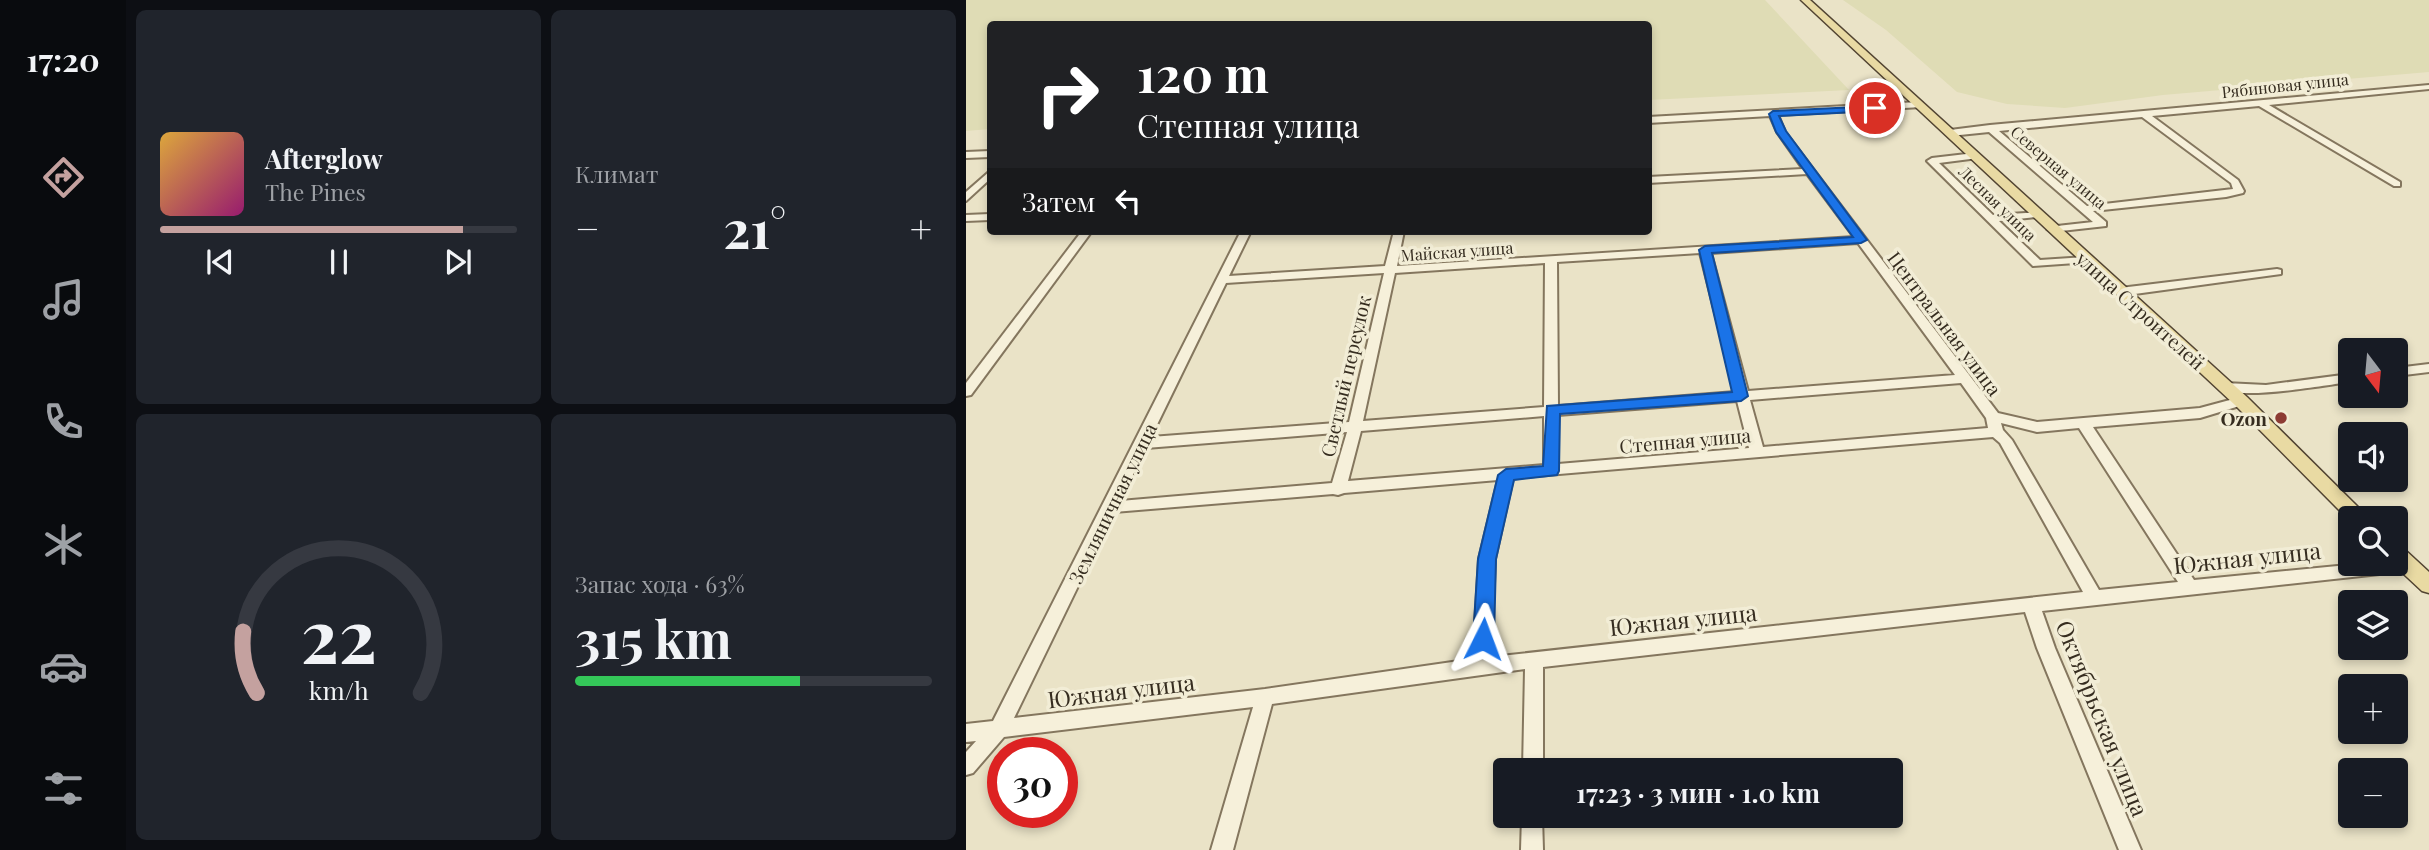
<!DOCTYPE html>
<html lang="ru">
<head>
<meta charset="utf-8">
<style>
  body { margin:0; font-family:"Playfair Display",serif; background:#20242c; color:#f1f3f6; height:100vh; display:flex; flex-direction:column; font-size:26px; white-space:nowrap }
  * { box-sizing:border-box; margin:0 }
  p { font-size:23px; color:#9ea1a6 }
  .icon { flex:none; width:38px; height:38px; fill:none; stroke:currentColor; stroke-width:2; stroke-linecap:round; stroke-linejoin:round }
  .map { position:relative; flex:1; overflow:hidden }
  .side { display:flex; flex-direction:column; gap:10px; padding:10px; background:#0d0f14; width:840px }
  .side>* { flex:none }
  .banner { position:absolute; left:21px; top:21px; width:665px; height:214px; border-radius:7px; box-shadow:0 4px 10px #0003; background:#202124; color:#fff; overflow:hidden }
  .needle { width:46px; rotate:164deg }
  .tools { position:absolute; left:1372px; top:338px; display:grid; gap:14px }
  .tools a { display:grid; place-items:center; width:70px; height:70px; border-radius:7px; background:#171b24; box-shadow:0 4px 10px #0003; font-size:35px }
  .speed { position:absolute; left:21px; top:737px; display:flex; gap:14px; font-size:35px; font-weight:700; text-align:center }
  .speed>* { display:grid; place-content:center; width:91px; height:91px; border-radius:50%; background:#171b24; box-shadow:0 4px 10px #0003; line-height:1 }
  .speed .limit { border:10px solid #d22; background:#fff; color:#111 }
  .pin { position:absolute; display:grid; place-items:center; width:60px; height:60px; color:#fff; margin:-30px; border:4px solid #fff; border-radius:50%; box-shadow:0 2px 7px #0007 }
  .me { position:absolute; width:77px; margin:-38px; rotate:3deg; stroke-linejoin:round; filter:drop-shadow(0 0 5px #0008) }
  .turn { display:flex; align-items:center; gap:24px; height:147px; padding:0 35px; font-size:32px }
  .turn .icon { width:91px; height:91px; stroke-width:2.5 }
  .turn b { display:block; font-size:49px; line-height:60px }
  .then { display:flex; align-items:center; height:66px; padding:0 35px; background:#0003; gap:14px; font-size:26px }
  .big { font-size:52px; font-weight:700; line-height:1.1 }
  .side .card { flex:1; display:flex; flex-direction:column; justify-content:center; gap:10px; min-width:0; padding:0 24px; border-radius:10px; background:#20242c }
  .side .dial { align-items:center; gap:0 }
  .dial svg { height:182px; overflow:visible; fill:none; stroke:#363941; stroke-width:7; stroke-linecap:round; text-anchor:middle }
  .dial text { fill:#f1f3f6; stroke:none }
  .song { display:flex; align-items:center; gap:21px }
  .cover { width:84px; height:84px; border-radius:10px; background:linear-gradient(135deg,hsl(40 70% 55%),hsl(320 70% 35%)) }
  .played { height:7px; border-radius:4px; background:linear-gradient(90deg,#c4a19f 85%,#363941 85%) }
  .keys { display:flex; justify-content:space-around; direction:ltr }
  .heat { display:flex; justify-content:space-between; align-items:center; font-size:38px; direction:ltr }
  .charge { height:10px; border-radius:5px; background:linear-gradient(90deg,#34c759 63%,#363941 0) }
  .side .tiles { flex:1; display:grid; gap:10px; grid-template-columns:repeat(2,1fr) }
  .trip { position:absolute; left:527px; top:758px; width:410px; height:70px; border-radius:7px; background:#171b24; box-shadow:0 4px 10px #0003; font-weight:700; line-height:70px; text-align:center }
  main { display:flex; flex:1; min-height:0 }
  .menu { display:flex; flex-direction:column; width:126px; justify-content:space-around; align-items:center; background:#090b0e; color:#9ea1a6 }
  .menu .icon { width:49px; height:49px }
  .menu .on { color:#c4a19f }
  .menu b { font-size:32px; color:#f1f3f6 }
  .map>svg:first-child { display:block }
  .farmland { fill:#dfdcb5 }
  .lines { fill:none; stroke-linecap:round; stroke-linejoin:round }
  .minor-casing { stroke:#84765e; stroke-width:4 }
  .major-casing { stroke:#524432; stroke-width:3 }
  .minor { fill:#f6f0da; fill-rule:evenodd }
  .major { fill:#e9daa3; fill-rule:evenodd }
  .route { fill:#1a73e8; stroke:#114b97; stroke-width:2 }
  .poi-dot { fill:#8d3c34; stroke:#f2edd6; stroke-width:2.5 }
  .labels { text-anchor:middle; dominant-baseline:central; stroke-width:7; stroke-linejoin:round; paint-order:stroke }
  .far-street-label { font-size:16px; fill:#362d20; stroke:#f2edd6 }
  .street-label { font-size:19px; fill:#362d20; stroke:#f2edd6 }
  .poi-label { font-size:19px; font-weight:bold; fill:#362d20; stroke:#f2edd6; text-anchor:end }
  .near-street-label { font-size:23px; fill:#362d20; stroke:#f2edd6 }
</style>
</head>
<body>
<main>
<nav class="menu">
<b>17:20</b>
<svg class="icon on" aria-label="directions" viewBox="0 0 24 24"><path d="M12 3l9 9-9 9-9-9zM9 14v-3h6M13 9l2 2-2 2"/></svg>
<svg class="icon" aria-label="music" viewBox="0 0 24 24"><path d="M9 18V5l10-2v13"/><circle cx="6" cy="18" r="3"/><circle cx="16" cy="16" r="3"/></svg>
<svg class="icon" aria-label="phone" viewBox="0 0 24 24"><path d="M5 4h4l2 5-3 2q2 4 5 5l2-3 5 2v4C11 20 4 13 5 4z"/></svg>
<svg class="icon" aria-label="climate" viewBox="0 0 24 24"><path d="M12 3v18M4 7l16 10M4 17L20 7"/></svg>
<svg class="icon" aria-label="car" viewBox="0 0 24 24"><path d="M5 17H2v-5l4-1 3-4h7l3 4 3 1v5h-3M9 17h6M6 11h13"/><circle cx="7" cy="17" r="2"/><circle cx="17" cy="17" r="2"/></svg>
<svg class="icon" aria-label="filters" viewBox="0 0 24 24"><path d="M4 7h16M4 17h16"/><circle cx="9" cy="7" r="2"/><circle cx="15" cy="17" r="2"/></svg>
</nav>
<section class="side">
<div class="tiles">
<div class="card">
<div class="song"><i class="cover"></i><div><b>Afterglow</b><p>The Pines</p></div></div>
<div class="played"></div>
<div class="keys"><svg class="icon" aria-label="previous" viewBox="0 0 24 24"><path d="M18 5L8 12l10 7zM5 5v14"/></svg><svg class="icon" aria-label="pause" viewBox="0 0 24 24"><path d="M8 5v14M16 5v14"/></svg><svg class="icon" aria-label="next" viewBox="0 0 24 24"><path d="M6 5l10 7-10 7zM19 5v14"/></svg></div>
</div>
<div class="card"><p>Климат</p>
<div class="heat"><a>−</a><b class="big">21°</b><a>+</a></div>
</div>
<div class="card dial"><svg viewBox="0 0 100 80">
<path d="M14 69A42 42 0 1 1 86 69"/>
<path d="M14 69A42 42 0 0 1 8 42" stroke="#c4a19f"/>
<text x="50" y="56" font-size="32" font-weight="700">22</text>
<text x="50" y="72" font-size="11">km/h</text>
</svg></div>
<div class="card"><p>Запас хода · 63%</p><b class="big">315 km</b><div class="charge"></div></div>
</div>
</section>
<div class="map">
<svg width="1463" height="850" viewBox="0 0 1463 850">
  <rect width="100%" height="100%" fill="#eae3c7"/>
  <!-- farmland -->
  <g class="farmland">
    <path d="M0,0H799L883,90L683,100L682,24H24V129L0,131Z"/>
    <path d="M877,0H1463V72L1197,95L1099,108L1041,104L991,92L920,30Z"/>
  </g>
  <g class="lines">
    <!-- minor casing -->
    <g class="minor-casing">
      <g id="minor">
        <path d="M1463,85V89L1303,105L1434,182V186H1428L1293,106L1186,116L1272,180L1278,191L1277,193L1260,197L1127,211L1140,222V226L1086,232L1081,229L1082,227L1127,222L1023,132L984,136L980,133L984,130L1024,125ZM1176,117L1265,183L1267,189L1121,206L1033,131Z"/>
        <path d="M953,102L956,103V107L812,115L819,132L1032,413L1071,422L1234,408L1275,397L1280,398L1282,401L1280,404L1234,418L1127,427L1228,580L1392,564H1430V560H1447L1449,565L1447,570L1441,571L1076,611L1089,648L1175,850H1153L1071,648L1059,612L577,667V770H557L559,669L306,704L267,850H245L287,707L38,737L7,773L0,775V752L10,741L0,742V724L27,721L275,231H285L263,276L419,266L428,231H438L431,266L888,237L841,174L682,183V177L837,169L811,132L804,116L682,123V117ZM892,243L989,375L782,391L745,253ZM734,253L769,392L592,406L591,262ZM579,263L578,407L397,421L429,273ZM418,273L383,422L185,437L260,283ZM995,383L1020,418L1022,428L797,447L784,400ZM771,401L783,448L592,464V415ZM578,416V465L382,481L395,431ZM1035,423L1071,432L1113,428L1212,582L1133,590L1046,440L1037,430ZM381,432L366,483L154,501L180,448ZM1027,437L1034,443L1117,592L525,657L529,559L547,478ZM532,480L513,559L507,659L299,689L48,718L148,512L367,494L372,495L378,493Z"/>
        <path d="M24,151V157L0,158V152Z"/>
        <path d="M1009,153L1012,154V158L973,163L1027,215L1075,212L1076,214L1071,217L1033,221L1074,260L1120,257L1124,258V262L1067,266L961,161L966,158Z"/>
        <path d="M24,171V179L0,201V192Z"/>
        <path d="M24,214V220L0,221V215Z"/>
        <path d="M116,231H126L5,395L0,396V383Z"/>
        <path d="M1311,269L1315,270V274L1154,296L1148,292L1154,288Z"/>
        <path d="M1463,364V372L1430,376V368Z"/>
        <path d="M1384,374V382C1359,385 1269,402 1252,387L1259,383L1300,385Z"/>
        <path d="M556,816H576L577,850H555Z"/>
      </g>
    </g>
    <!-- major casing -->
    <g class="major-casing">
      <g id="major">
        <path d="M835,0H844L1281,397L1403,518H1384V521L1269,405Z"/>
        <path d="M1430,546L1437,548L1463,572V593L1456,591L1427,564H1430Z"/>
      </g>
    </g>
    <!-- minor -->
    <use href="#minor" class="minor"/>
    <!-- major -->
    <use href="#major" class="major"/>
  </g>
  <!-- route -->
  <path class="route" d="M912,106L914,108L909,111L813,116L820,131L901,240L895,243L746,253L782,396L775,401L594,414L593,471L591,475L548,480L530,559L528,639L525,645L517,648L510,645L507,639L512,559L532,475L540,469L577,466L581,406L766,392L733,250L739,246L887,237L810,132L803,114L807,111Z"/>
  <!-- markers -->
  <circle class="poi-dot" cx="1315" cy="418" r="7"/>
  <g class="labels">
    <!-- far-street labels -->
    <g class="far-street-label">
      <text transform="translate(1319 85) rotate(-6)">Рябиновая улица</text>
      <text transform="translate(1093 167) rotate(40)">Северная улица</text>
      <text transform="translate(1032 203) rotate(44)">Лесная улица</text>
      <text transform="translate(491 251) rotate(-4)">Майская улица</text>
    </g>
    <!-- street labels -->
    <g class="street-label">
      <text transform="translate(1175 310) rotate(42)">улица Строителей</text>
      <text transform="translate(979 323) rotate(53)">Центральная улица</text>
      <text transform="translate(379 376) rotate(-77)">Светлый переулок</text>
      <text transform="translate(719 440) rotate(-5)">Степная улица</text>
      <text transform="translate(146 503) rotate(-64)">Земляничная улица</text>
    </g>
    <!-- poi labels -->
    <g class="poi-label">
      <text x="1301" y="418">Ozon</text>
    </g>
    <!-- near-street labels -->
    <g class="near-street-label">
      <text transform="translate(1281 557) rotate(-6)">Южная улица</text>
      <text transform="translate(717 619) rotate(-6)">Южная улица</text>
      <text transform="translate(155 690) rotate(-7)">Южная улица</text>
      <text transform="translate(1137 718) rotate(68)">Октябрьская улица</text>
    </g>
  </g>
</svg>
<div class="tools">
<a><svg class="needle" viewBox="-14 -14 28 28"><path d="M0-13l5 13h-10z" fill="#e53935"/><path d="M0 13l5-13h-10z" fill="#9ea1a6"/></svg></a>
<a><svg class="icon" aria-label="sound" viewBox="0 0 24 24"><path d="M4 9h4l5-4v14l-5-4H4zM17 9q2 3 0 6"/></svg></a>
<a><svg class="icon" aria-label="search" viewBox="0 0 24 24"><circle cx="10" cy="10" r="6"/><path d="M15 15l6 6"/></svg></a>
<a><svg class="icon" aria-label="layers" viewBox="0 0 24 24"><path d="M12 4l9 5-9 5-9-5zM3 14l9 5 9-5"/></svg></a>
<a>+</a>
<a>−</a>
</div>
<div class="speed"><div class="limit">30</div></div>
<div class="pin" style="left:909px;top:108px;background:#d93025"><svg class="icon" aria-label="arrive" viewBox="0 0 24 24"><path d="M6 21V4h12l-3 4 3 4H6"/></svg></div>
<svg class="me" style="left:517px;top:639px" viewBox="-20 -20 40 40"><path d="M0-17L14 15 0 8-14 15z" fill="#1a73e8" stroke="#fff" stroke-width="4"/></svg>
<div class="trip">17:23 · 3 мин · 1.0 km</div>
<div class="banner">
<div class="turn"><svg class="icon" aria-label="right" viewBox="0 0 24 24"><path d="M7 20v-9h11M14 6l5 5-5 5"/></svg><div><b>120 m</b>Степная улица</div></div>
<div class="then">Затем<svg class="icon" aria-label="left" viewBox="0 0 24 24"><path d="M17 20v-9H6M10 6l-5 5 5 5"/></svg></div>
</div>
</div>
</main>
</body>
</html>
